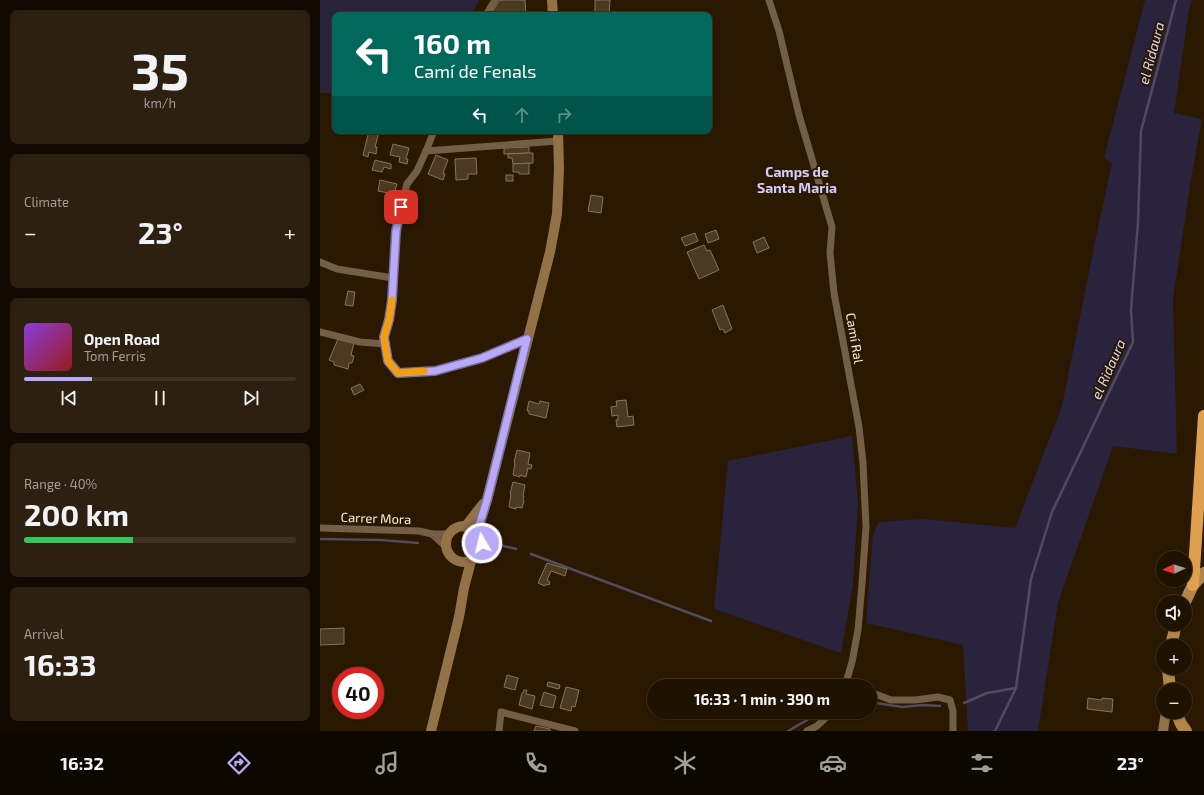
<!DOCTYPE html>
<html lang="en">
<head>
<meta charset="utf-8">
<style>
  body { margin:0; font-family:"Exo 2",sans-serif; background:#2d2010; color:#f1f3f6; height:100vh; display:flex; flex-direction:column; font-size:15px; white-space:nowrap }
  * { box-sizing:border-box; margin:0 }
  p { font-size:13px; color:#a29e99 }
  .icon { flex:none; width:22px; height:22px; fill:none; stroke:currentColor; stroke-width:2; stroke-linecap:round; stroke-linejoin:round }
  .map { position:relative; flex:1; overflow:hidden }
  .sheet { display:flex; flex-direction:column; gap:10px; padding:10px; background:#120a01; width:320px }
  .sheet>* { flex:none }
  .hud { position:absolute; left:12px; top:12px; width:380px; height:122px; border-radius:8px; box-shadow:0 1px 3px #0004,0 0 0 1px #3d3223; background:#00695c; color:#fff; overflow:hidden }
  .needle { width:26px; rotate:266deg }
  .controls { position:absolute; left:836px; top:551px; display:grid; gap:8px }
  .controls a { display:grid; place-items:center; width:36px; height:36px; border-radius:50%; background:#201201; box-shadow:0 1px 3px #0004,0 0 0 1px #3d3223; font-size:20px }
  .speed { position:absolute; left:12px; top:667px; display:flex; gap:8px; font-size:20px; font-weight:700; text-align:center }
  .speed>* { display:grid; place-content:center; width:52px; height:52px; border-radius:50%; background:#201201; box-shadow:0 1px 3px #0004,0 0 0 1px #3d3223; line-height:1 }
  .speed .limit { border:6px solid #d22; background:#fff; color:#111 }
  .pin { position:absolute; display:grid; place-items:center; width:34px; height:34px; color:#fff; margin:-17px; border-radius:8px; box-shadow:0 2px 6px #0006 }
  .me { position:absolute; width:44px; margin:-22px; rotate:352deg; stroke-linejoin:round; filter:drop-shadow(0 0 3px #0008) }
  .turn { display:flex; align-items:center; gap:14px; height:84px; padding:0 16px; font-size:18px }
  .turn .icon { width:52px; height:52px; stroke-width:2.5 }
  .turn b { display:block; font-size:28px; line-height:34px }
  .lanes { display:flex; align-items:center; height:38px; padding:0 16px; background:#0003; justify-content:center; gap:20px; direction:ltr }
  .lanes .off { opacity:.35 }
  .big { font-size:30px; font-weight:700; line-height:1.1 }
  .sheet .widget { flex:1; display:flex; flex-direction:column; justify-content:center; gap:6px; min-width:0; padding:0 14px; border-radius:8px; background:#2d2010 }
  .sheet .dial { align-items:center; gap:0 }
  .dial b { font-size:52px; line-height:1 }
  .song { display:flex; align-items:center; gap:12px }
  .cover { width:48px; height:48px; border-radius:6px; background:linear-gradient(135deg,hsl(270 70% 55%),hsl(0 70% 35%)) }
  .played { height:4px; border-radius:2px; background:linear-gradient(90deg,#b9aaf7 25%,#3d3223 25%) }
  .keys { display:flex; justify-content:space-around; direction:ltr }
  .heat { display:flex; justify-content:space-between; align-items:center; font-size:22px; direction:ltr }
  .charge { height:6px; border-radius:3px; background:linear-gradient(90deg,#34c759 40%,#3d3223 0) }
  .trip { position:absolute; left:327px; top:679px; width:230px; height:40px; border-radius:20px; background:#201201; box-shadow:0 1px 3px #0004,0 0 0 1px #3d3223; font-weight:700; line-height:40px; text-align:center }
  .menu { display:flex; height:64px; justify-content:space-around; align-items:center; background:#0d0700; color:#a29e99 }
  .menu .icon { width:28px; height:28px }
  .menu .current { color:#b9aaf7 }
  .menu b { font-size:18px; color:#f1f3f6 }
  main { display:flex; flex:1; min-height:0 }
  .map>svg:first-child { display:block }
  .green { fill:#29233e }
  .lines { fill:none; stroke-linecap:round; stroke-linejoin:round }
  .stream { stroke:#544a5c; stroke-width:2.5 }
  .building { fill:#4c3921; stroke:#897359 }
  .street { stroke:#745f46; stroke-width:7 }
  .secondary { stroke:#947248; stroke-width:10 }
  .primary { stroke:#b4854b; stroke-width:12 }
  .highway { stroke:#de9f4e; stroke-width:12 }
  .route-casing { stroke:#786ea1; stroke-width:10 }
  .route { stroke:#b9aaf7; stroke-width:7 }
  .slow { stroke:#f59e0b; stroke-width:7 }
  .labels { text-anchor:middle; dominant-baseline:central; stroke-width:4; stroke-linejoin:round; paint-order:stroke }
  .street-label { font-size:13px; fill:#fbefe1; stroke:#2a1801 }
  .water-label { font-size:14px; font-style:italic; fill:#dcd7f4; stroke:#2a1801 }
  .neighbourhood-label { font-size:14px; font-weight:bold; fill:#d5cdf9; stroke:#2a1801 }
</style>
</head>
<body>
<main>
<section class="sheet">
<div class="widget dial"><b>35</b><p>km/h</p></div>
<div class="widget"><p>Climate</p>
<div class="heat"><a>−</a><b class="big">23°</b><a>+</a></div>
</div>
<div class="widget">
<div class="song"><i class="cover"></i><div><b>Open Road</b><p>Tom Ferris</p></div></div>
<div class="played"></div>
<div class="keys"><svg class="icon" aria-label="previous" viewBox="0 0 24 24"><path d="M18 5L8 12l10 7zM5 5v14"/></svg><svg class="icon" aria-label="pause" viewBox="0 0 24 24"><path d="M8 5v14M16 5v14"/></svg><svg class="icon" aria-label="next" viewBox="0 0 24 24"><path d="M6 5l10 7-10 7zM19 5v14"/></svg></div>
</div>
<div class="widget"><p>Range · 40%</p><b class="big">200 km</b><div class="charge"></div></div>
<div class="widget"><p>Arrival</p><b class="big">16:33</b></div>
</section>
<div class="map">
<svg width="884" height="731" viewBox="0 0 884 731">
  <rect width="100%" height="100%" fill="#2a1801"/>
  <!-- green -->
  <g class="green">
    <path d="M0,0H159L151,15H15V93H0Z"/>
    <path d="M825,0H872L869,9L854,113L882,119L871,179L853,299L857,454L793,446L738,603L718,731H648L643,645L546,623L553,534L559,522L603,519L695,528L742,406L776,237L792,163L784,158Z"/>
    <path d="M532,436L538,503L533,585L521,653L394,609L408,461Z"/>
  </g>
  <g class="lines">
    <!-- stream -->
    <g class="stream">
      <path d="M0,539L61,540L98,543"/>
      <path d="M167,542L196,549"/>
      <path d="M211,554L391,621"/>
      <path d="M550,702L582,707L603,705L620,706"/>
      <path d="M644,703L667,693L696,688"/>
      <path d="M468,731L501,712"/>
      <path d="M675,731L696,688L711,579L732,512L813,342L811,310L818,222L821,131L856,0"/>
    </g>
  </g>
  <!-- building -->
  <g class="building">
    <path d="M180,0H205L206,15H170Z"/>
    <path d="M275,0H290L289,15H275Z"/>
    <path d="M49,131L59,132L55,147H57L56,154L49,152L48,157L43,155Z"/>
    <path d="M73,144L89,148L86,159H88L87,164L79,162L80,157L70,155Z"/>
    <path d="M209,147V153L184,154V148Z"/>
    <path d="M209,153H213V163L193,164L192,158H188V154Z"/>
    <path d="M116,155L128,160L123,173L125,174L123,180L108,174Z"/>
    <path d="M156,158L157,174H148V179L136,180L135,159Z"/>
    <path d="M55,160L71,164V169L64,167L62,172L52,170Z"/>
    <path d="M209,163V174H199V172H193V164Z"/>
    <rect x="186" y="175" width="7" height="6"/>
    <path d="M60,180L77,184L74,194L58,191Z"/>
    <path d="M271,195L283,197L281,213L268,211Z"/>
    <path d="M396,230L399,239L388,243L385,234Z"/>
    <path d="M375,233L378,241L365,246L361,238Z"/>
    <path d="M444,237L449,248L437,253L433,242Z"/>
    <path d="M384,245L387,251L390,250L399,270L379,279L367,252Z"/>
    <path d="M28,291L35,292L33,306L25,305Z"/>
    <path d="M403,305L412,329L405,333L403,329L400,330L392,310Z"/>
    <path d="M18,339L34,343L31,355L34,356L32,363H29L28,369L14,365V362L9,360Z"/>
    <path d="M40,384L44,390L34,395L31,388Z"/>
    <path d="M306,400L308,417L313,416L314,425L297,427L296,420H298V415L292,416L291,407L297,406L296,401Z"/>
    <path d="M209,401L219,404L220,401L229,403L226,418L209,414V411H207Z"/>
    <path d="M197,450L210,453L208,464L212,465L211,469L208,468L206,477L200,475V477L193,475L195,463L194,462Z"/>
    <path d="M193,482L205,485L203,496H204L203,500L204,501L202,508L196,507V509L189,507L191,494H190Z"/>
    <path d="M227,563L247,569L245,576L231,571L227,580L230,582L229,585L226,584L225,586L218,583Z"/>
    <path d="M24,628V644L0,645V629Z"/>
    <path d="M187,675L198,678L195,690L184,687Z"/>
    <path d="M228,682L240,685L239,689L227,686Z"/>
    <path d="M246,687L259,690L255,707L252,706L251,711L240,708Z"/>
    <path d="M204,690H207L206,694L215,696L212,709L199,705L202,693H203Z"/>
    <path d="M224,692L236,696L233,708L220,705Z"/>
    <path d="M768,698L782,700V698L793,699L792,712L767,709Z"/>
    <path d="M216,726L230,729V731H214Z"/>
  </g>
  <g class="lines">
    <!-- street -->
    <g class="street">
      <path d="M449,0L459,31L479,115L512,227L510,253L514,293L539,427L543,463L546,527L542,584L538,630L532,662L525,686"/>
      <path d="M166,15L175,0"/>
      <path d="M114,131L106,151L97,171L87,184L81,207L76,231L72,300L69,320L64,337L68,361L78,373L115,371L162,358L207,339"/>
      <path d="M106,151L238,141"/>
      <path d="M0,262L17,269L73,278"/>
      <path d="M0,332L40,342L65,344"/>
      <path d="M0,528L99,531L112,534H130"/>
      <path d="M112,534L127,548"/>
      <path d="M550,692L571,700H595L618,697L630,700L633,711V731"/>
      <path d="M179,731L181,712L255,731"/>
      <path d="M487,731L497,726L512,712"/>
    </g>
    <!-- secondary -->
    <g class="secondary">
      <path d="M232,0L233,15"/>
      <circle cx="144" cy="544" r="18"/>
      <path d="M145,527L163,504"/>
      <path d="M157,532L167,500L230,252L237,214L239,169L238,131"/>
      <path d="M111,731L139,617L144,588L151,561"/>
      <path d="M843,731L846,712"/>
    </g>
    <!-- primary -->
    <g class="primary">
      <path d="M865,602L873,585L884,573"/>
      <path d="M851,646L856,624"/>
      <path d="M848,668L850,690"/>
      <path d="M856,712L861,724L866,731"/>
    </g>
    <!-- highway -->
    <path class="highway" d="M873,585L884,416"/>
  </g>
  <g class="lines">
    <!-- route casing -->
    <g class="route-casing">
      <path id="route" d="M81,207L76,231L72,300L69,320L64,337L68,361L78,373L115,371L162,358L207,339L167,500L157,532L160,537L162,543"/>
    </g>
    <!-- route -->
    <use href="#route" class="route"/>
    <!-- slow -->
    <path class="slow" d="M72,300L69,320L64,337L65,344L68,361L78,373L104,371"/>
  </g>
  <g class="labels">
    <!-- street labels -->
    <g class="street-label">
      <text transform="translate(535 338) rotate(80)">Camí Ral</text>
      <text transform="translate(56 518) rotate(2)">Carrer Mora</text>
    </g>
    <!-- water labels -->
    <g class="water-label">
      <text transform="translate(831 53) rotate(-75)">el Ridaura</text>
      <text transform="translate(788 369) rotate(-66)">el Ridaura</text>
    </g>
    <!-- neighbourhood labels -->
    <g class="neighbourhood-label">
      <text x="477" y="171">Camps de<tspan x="477" dy="16">Santa Maria</tspan></text>
    </g>
  </g>
</svg>
<div class="controls">
<a><svg class="needle" viewBox="-14 -14 28 28"><path d="M0-13l5 13h-10z" fill="#e53935"/><path d="M0 13l5-13h-10z" fill="#a29e99"/></svg></a>
<a><svg class="icon" aria-label="sound" viewBox="0 0 24 24"><path d="M4 9h4l5-4v14l-5-4H4zM17 9q2 3 0 6"/></svg></a>
<a>+</a>
<a>−</a>
</div>
<div class="speed"><div class="limit">40</div></div>
<div class="pin" style="left:81px;top:207px;background:#d93025"><svg class="icon" aria-label="arrive" viewBox="0 0 24 24"><path d="M6 21V4h12l-3 4 3 4H6"/></svg></div>
<svg class="me" style="left:162px;top:543px" viewBox="-20 -20 40 40"><circle r="17" fill="#b9aaf7" stroke="#fff" stroke-width="3"/><path d="M0-11L8 9 0 5-8 9z" fill="#fff"/></svg>
<div class="trip">16:33 · 1 min · 390 m</div>
<div class="hud">
<div class="turn"><svg class="icon" aria-label="left" viewBox="0 0 24 24"><path d="M17 20v-9H6M10 6l-5 5 5 5"/></svg><div><b>160 m</b>Camí de Fenals</div></div>
<div class="lanes"><svg class="icon" aria-label="left" viewBox="0 0 24 24"><path d="M17 20v-9H6M10 6l-5 5 5 5"/></svg><svg class="icon off" aria-label="ahead" viewBox="0 0 24 24"><path d="M12 20V5M6 11l6-6 6 6"/></svg><svg class="icon off" aria-label="right" viewBox="0 0 24 24"><path d="M7 20v-9h11M14 6l5 5-5 5"/></svg></div>
</div>
</div>
</main>
<nav class="menu">
<b>16:32</b>
<svg class="icon current" aria-label="directions" viewBox="0 0 24 24"><path d="M12 3l9 9-9 9-9-9zM9 14v-3h6M13 9l2 2-2 2"/></svg>
<svg class="icon" aria-label="music" viewBox="0 0 24 24"><path d="M9 18V5l10-2v13"/><circle cx="6" cy="18" r="3"/><circle cx="16" cy="16" r="3"/></svg>
<svg class="icon" aria-label="phone" viewBox="0 0 24 24"><path d="M5 4h4l2 5-3 2q2 4 5 5l2-3 5 2v4C11 20 4 13 5 4z"/></svg>
<svg class="icon" aria-label="climate" viewBox="0 0 24 24"><path d="M12 3v18M4 7l16 10M4 17L20 7"/></svg>
<svg class="icon" aria-label="car" viewBox="0 0 24 24"><path d="M5 17H2v-5l4-1 3-4h7l3 4 3 1v5h-3M9 17h6M6 11h13"/><circle cx="7" cy="17" r="2"/><circle cx="17" cy="17" r="2"/></svg>
<svg class="icon" aria-label="filters" viewBox="0 0 24 24"><path d="M4 7h16M4 17h16"/><circle cx="9" cy="7" r="2"/><circle cx="15" cy="17" r="2"/></svg>
<b>23°</b>
</nav>
</body>
</html>
